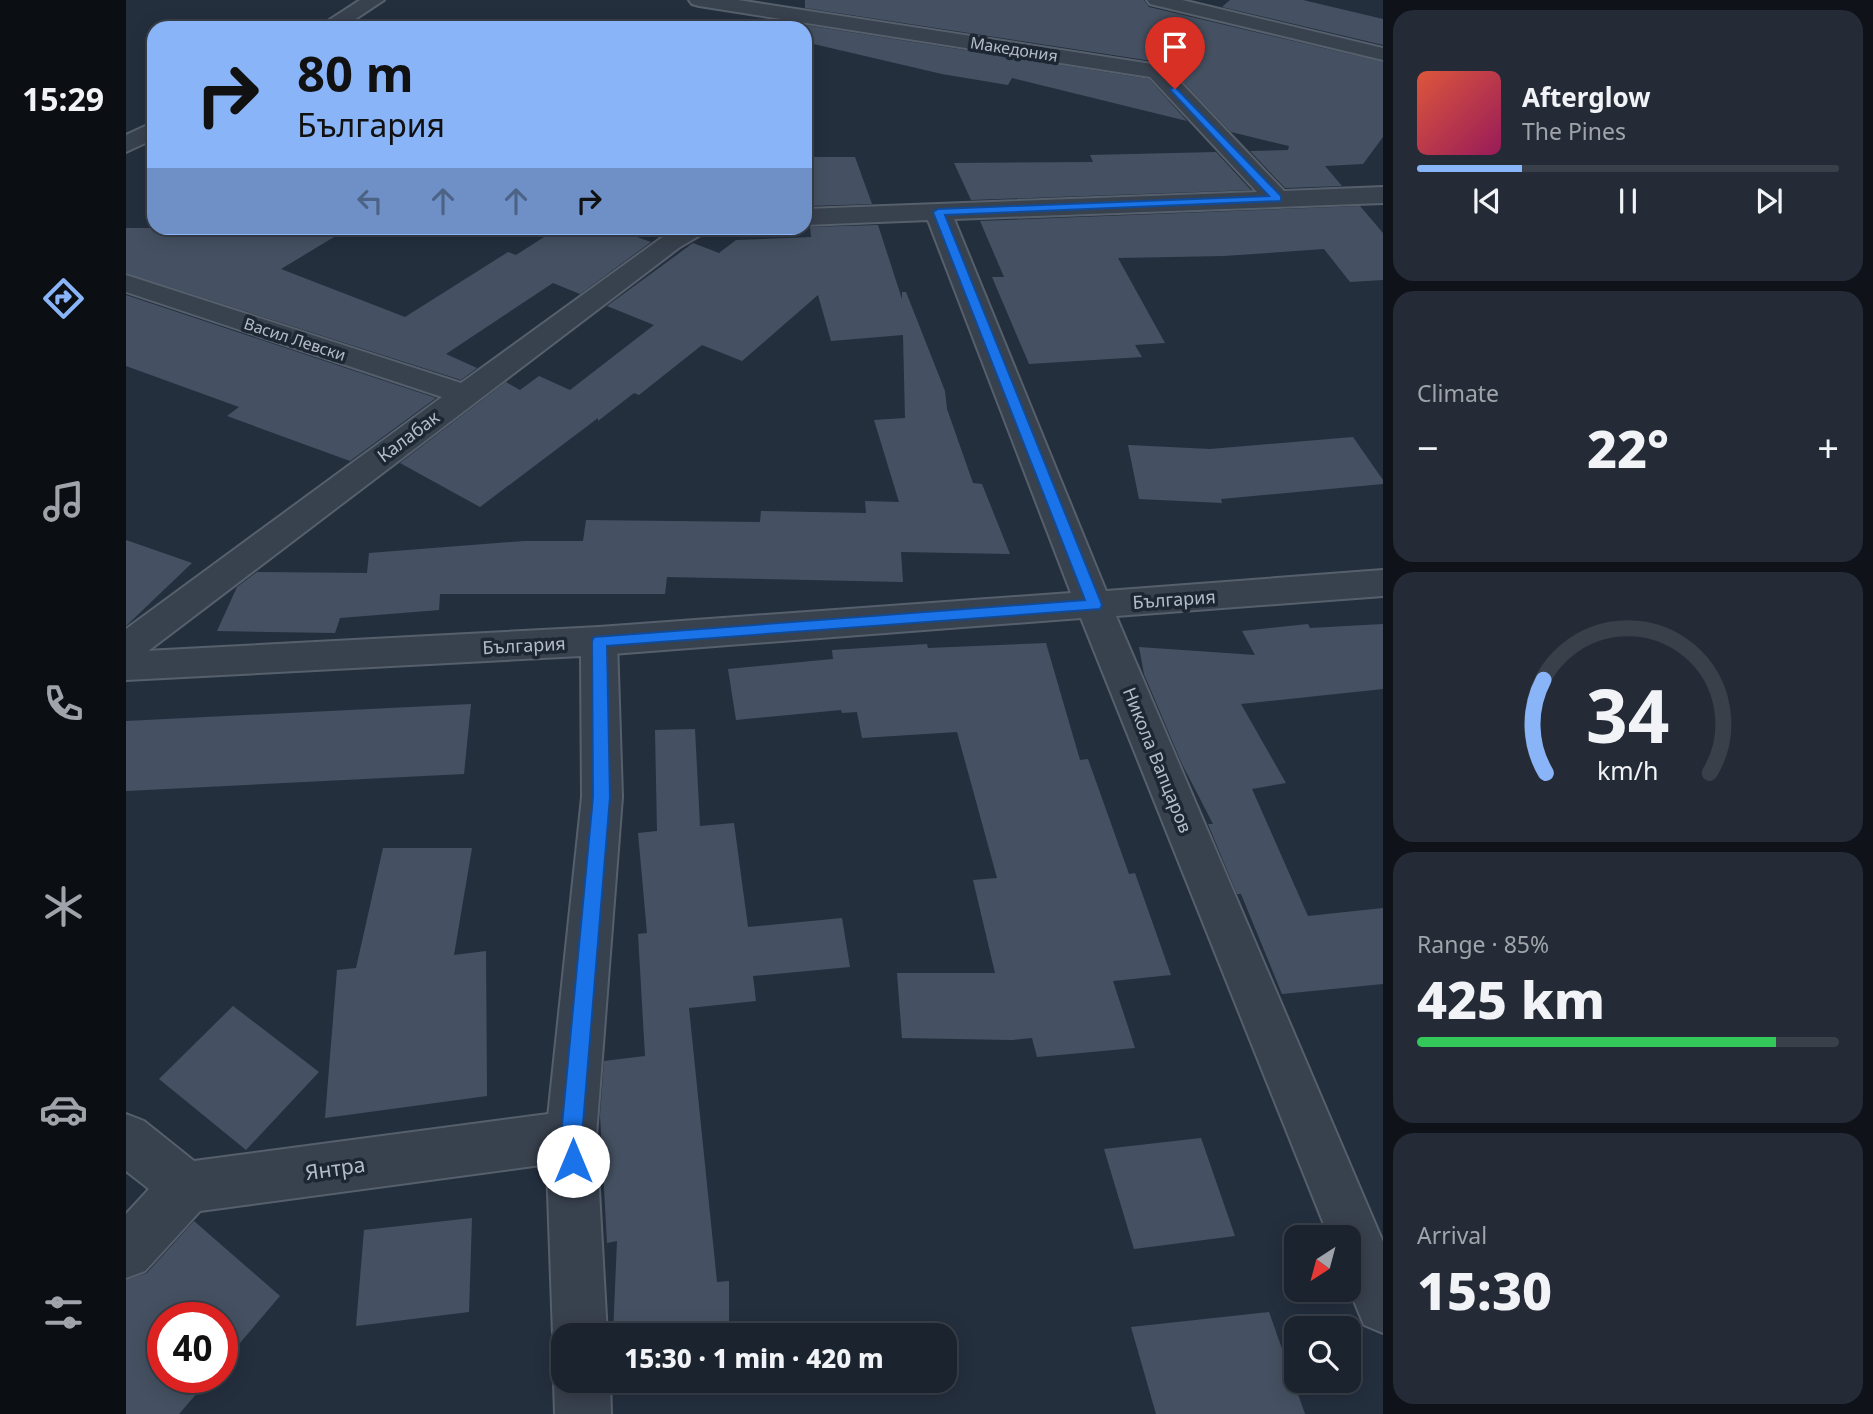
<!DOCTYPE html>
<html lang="en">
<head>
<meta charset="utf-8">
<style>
  body { margin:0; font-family:"Noto Sans",sans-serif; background:#242b36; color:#f1f3f6; height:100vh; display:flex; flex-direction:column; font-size:26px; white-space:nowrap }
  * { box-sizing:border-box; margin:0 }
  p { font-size:23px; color:#a0a4aa }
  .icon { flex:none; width:38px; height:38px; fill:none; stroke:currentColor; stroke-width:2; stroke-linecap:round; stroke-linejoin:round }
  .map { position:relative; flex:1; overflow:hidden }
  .sheet { display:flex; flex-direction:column; gap:10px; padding:10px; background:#0f1319; width:490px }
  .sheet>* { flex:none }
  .top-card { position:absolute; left:21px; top:21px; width:665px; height:214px; border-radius:21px; box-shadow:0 4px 18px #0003,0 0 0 2px #39404a; background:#8ab4f8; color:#111; overflow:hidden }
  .needle { width:46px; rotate:216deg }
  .tools { position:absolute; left:1158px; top:1225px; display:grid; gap:14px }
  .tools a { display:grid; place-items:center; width:77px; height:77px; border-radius:14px; background:#1b232e; box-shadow:0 4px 18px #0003,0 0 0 2px #39404a; font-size:35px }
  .speed { position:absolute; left:21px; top:1302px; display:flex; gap:14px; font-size:35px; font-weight:700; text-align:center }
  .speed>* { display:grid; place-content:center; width:91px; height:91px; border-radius:50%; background:#1b232e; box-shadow:0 4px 18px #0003,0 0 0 2px #39404a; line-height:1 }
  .speed .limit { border:10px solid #d22; background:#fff; color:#111 }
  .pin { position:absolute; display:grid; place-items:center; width:60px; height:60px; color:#fff; margin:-72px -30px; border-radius:50% 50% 50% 0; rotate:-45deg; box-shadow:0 0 7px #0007 }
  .pin .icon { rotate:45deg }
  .me { position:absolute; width:77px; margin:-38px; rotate:0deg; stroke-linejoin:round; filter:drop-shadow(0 0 5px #0008) }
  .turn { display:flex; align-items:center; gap:24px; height:147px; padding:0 35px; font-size:32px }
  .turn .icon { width:91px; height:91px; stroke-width:2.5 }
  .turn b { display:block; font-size:49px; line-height:60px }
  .lanes { display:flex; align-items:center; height:66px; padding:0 35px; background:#0003; justify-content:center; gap:35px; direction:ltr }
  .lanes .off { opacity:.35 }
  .big { font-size:52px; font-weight:800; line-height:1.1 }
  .sheet .card { flex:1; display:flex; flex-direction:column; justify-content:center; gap:10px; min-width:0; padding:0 24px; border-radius:21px; background:#242b36 }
  .sheet .dial { align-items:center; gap:0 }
  .dial svg { height:182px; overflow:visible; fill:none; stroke:#39404a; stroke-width:7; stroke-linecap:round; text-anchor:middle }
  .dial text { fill:#f1f3f6; stroke:none }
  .song { display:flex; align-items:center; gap:21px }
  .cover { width:84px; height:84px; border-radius:10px; background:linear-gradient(135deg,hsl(10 70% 55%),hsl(330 70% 35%)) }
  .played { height:7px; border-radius:4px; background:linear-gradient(90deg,#8ab4f8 25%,#39404a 25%) }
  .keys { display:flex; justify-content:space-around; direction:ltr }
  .heat { display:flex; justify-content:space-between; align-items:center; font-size:38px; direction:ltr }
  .charge { height:10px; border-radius:5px; background:linear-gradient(90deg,#34c759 85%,#39404a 0) }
  .trip { position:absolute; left:425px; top:1323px; width:406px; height:70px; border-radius:21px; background:#1b232e; box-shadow:0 4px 18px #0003,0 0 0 2px #39404a; font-weight:800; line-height:70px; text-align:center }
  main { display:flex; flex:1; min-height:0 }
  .dock { display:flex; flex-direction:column; width:126px; justify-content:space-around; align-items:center; background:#0b0e12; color:#a0a4aa }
  .dock .icon { width:49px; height:49px }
  .dock .selected { color:#8ab4f8 }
  .dock b { font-size:32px; color:#f1f3f6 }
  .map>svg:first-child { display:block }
  .building { fill:#455162 }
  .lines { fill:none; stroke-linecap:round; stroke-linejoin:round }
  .minor-casing { stroke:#565f6c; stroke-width:4 }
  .tertiary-casing { stroke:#565f6c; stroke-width:4 }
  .minor { fill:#38414e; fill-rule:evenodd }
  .tertiary { fill:#38414e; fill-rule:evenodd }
  .route { fill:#1a73e8; stroke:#114b97; stroke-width:2 }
  .labels { text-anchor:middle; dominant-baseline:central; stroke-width:7; stroke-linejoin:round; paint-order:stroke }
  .far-street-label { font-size:16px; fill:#b4bcc9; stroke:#1d2633 }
  .street-label { font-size:18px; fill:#b4bcc9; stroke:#1d2633 }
  .near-street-label { font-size:21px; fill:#b4bcc9; stroke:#1d2633 }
</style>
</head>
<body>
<main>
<nav class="dock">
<b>15:29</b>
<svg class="icon selected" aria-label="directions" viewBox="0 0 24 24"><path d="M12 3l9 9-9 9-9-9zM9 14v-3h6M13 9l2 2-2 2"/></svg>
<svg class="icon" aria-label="music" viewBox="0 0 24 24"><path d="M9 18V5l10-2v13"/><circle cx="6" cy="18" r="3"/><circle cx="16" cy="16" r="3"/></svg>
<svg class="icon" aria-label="phone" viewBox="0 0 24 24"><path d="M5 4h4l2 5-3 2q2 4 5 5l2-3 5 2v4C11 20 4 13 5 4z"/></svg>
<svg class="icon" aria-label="climate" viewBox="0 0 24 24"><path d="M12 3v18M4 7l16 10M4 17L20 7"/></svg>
<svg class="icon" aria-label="car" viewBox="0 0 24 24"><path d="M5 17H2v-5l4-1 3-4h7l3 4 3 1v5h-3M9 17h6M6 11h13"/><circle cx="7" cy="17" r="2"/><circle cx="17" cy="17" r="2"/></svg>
<svg class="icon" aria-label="filters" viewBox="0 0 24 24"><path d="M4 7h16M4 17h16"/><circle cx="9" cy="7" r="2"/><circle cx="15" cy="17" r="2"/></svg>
</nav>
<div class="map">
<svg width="1257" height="1414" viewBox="0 0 1257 1414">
  <rect width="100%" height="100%" fill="#242f3e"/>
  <!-- building -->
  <g class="building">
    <path d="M679,0H1018L1023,7L1257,62V137L1237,164L1199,166L1216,186L1159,188L1124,151L1162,150L1163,146L1105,132L1039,63L679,8Z"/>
    <path d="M1104,0H1177L1257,19V45L1096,7Z"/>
    <path d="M679,25L1023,79L1061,121L886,78L882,85L816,74L679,42Z"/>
    <path d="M1090,152L1125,190L845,200L828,163L967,162L964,155Z"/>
    <path d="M679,157H729L746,204L683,206Z"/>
    <path d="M1234,206L1257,233V280L1224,282L1198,249L1098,256L992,258L1039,343L1009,345L1016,357L903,364L866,277H878L854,221Z"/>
    <path d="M752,225L776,299V292H780L819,391L821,409L847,483L856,484L884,554L775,552L777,582L541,577L539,594H314L313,610L214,618L209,633L91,631L111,587L131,572L241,573L243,553L398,541H457L460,520L634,522L635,511L740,513L739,501L773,502L748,420L779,418L777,335L705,341L692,295L616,361L576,345L513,395L508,393L472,421V418L354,507L274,463L380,382L394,390L413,376L444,390L528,325L481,306L567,243L593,253L610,240L685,237L684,227Z"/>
    <path d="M0,228H223L155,269L279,317L382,252L390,255L432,228H486L525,242L454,294L427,283L320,354L351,368L335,380L0,273Z"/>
    <path d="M0,295L310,398L224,461L101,416L113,407L0,366Z"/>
    <path d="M1227,437L1257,480V484L1095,499L1096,503L1013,499L1002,445L1084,449Z"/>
    <path d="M0,540L66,563L0,626Z"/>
    <path d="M1182,624L1184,628L1257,624V689L1115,704L1160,783L1126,789L1182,916L1257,908V984L1156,994L1115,894H1111L1082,824H1087L1056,764L1018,674L1013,647L1129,655L1116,631Z"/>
    <path d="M920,643L954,760L962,759L1003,874L1009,873L1045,975L987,981L1009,1048L911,1057L906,1038L886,1040L776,1038L771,973H869L847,880L871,878L831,732L736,738L731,712L716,713L715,710L610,720L602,669L707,659L706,650L801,644L802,648Z"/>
    <path d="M345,704L338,774L0,791V721Z"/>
    <path d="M569,729L574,826L608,823L622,927L716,918L724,967L627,976L630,1001L563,1008L591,1282L603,1281V1335H487L491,1241L481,1243L474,1115L478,1061L519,1056L512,934L521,933L512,833L531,831L529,730Z"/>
    <path d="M257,848H346L328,955L360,951L361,1096L199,1118L211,970L230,968Z"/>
    <path d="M107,1006L193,1072L120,1150L33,1079Z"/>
    <path d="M1075,1138L1109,1236L1008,1249L978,1149Z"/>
    <path d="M346,1218L343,1312L230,1326L238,1230Z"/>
    <path d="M68,1221L154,1296L96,1364V1318H37V1377H85L53,1414H0V1280L21,1273Z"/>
    <path d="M1143,1312L1179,1414H1030L1005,1327Z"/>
    <path d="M487,1381H604V1390L487,1393Z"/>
  </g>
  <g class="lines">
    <!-- minor casing -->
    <g class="minor-casing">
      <g id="minor">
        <path d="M234,0H258L216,28H191Z"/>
        <path d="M563,0H612L1039,66L1158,191L1257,187V203L828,219L980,591L1257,570V596L990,616L1257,1242V1333L1238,1325L1223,1289V1237H1203L955,618L473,655L460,651L455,641L460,631L473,627L945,593L802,220L679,225V209L1131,192L1024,77L573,6L566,4Z"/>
        <path d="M1021,0H1056L1257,48V60L1024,4Z"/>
        <path d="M28,122V139L0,152V135Z"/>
        <path d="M549,228H580L576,234L554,247L13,658L0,662V629L316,397L0,292V275L335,383Z"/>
        <path d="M445,1111L463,1118L470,1136L463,1154L445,1161L74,1211L19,1271L0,1278V1214L23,1189L0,1171V1114L18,1121L68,1161Z"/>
      </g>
    </g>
    <!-- tertiary casing -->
    <g class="tertiary-casing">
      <g id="tertiary">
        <path d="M473,627L486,631L491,641L496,797L470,1136L481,1335H438V1356L427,1335L420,1136L456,797L455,656L0,680V652Z"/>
        <path d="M436,1361L438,1381H484L485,1414H429L428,1381Z"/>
      </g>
    </g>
    <!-- minor -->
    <use href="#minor" class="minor"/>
    <!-- tertiary -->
    <use href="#tertiary" class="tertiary"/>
  </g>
  <!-- route -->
  <path class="route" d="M1049,87L1155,196V201L819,215L976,605L974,609L481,646L484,797L456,1136L457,1161L454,1168L447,1171L439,1168L436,1161L435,1136L467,797L466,641L468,637L959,600L807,212L812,209L1143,196L1045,91L1044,89Z"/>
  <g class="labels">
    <!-- far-street labels -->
    <g class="far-street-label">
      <text transform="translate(888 49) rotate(9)">Македония</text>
      <text transform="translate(169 339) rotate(18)">Васил Левски</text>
    </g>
    <!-- street labels -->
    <g class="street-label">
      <text transform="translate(282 436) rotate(-37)">Калабак</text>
      <text transform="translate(1048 599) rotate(-4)">България</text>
      <text transform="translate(398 645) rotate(-3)">България</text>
      <text transform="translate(1032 760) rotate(68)">Никола Вапцаров</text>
    </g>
    <!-- near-street labels -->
    <g class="near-street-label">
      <text transform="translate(209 1168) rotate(-8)">Янтра</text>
    </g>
  </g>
</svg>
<div class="tools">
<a><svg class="needle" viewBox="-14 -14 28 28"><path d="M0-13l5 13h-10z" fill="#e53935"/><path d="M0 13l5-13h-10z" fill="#a0a4aa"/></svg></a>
<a><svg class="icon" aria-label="search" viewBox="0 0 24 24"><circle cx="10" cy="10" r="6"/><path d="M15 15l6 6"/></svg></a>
</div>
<div class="speed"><div class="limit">40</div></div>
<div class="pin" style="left:1049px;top:89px;background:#d93025"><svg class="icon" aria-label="arrive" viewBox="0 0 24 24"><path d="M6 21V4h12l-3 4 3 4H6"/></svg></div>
<svg class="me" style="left:447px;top:1161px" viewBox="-20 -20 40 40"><circle r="19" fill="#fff"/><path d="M0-13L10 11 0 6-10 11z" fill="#1a73e8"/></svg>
<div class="trip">15:30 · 1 min · 420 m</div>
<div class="top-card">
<div class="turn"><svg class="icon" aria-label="right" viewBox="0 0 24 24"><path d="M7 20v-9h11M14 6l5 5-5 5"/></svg><div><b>80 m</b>България</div></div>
<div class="lanes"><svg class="icon off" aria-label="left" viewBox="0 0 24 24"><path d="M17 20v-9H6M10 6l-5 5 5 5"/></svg><svg class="icon off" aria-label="ahead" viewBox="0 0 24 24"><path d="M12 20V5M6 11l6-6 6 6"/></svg><svg class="icon off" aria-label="ahead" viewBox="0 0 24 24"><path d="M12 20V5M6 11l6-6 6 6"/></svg><svg class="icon" aria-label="right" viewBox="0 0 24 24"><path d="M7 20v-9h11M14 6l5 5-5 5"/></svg></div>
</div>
</div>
<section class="sheet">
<div class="card">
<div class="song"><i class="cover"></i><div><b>Afterglow</b><p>The Pines</p></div></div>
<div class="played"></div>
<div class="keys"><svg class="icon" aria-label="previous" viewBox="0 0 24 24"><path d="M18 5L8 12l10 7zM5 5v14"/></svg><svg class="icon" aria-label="pause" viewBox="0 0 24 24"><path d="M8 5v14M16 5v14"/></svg><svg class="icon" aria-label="next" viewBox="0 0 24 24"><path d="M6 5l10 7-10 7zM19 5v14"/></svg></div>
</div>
<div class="card"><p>Climate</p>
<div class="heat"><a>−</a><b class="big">22°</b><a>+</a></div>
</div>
<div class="card dial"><svg viewBox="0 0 100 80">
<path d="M14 69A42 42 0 1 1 86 69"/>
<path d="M14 69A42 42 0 0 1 13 28" stroke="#8ab4f8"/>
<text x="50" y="56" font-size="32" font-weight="700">34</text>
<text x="50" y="72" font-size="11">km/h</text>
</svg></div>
<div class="card"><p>Range · 85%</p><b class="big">425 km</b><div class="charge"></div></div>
<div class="card"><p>Arrival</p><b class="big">15:30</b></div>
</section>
</main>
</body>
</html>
